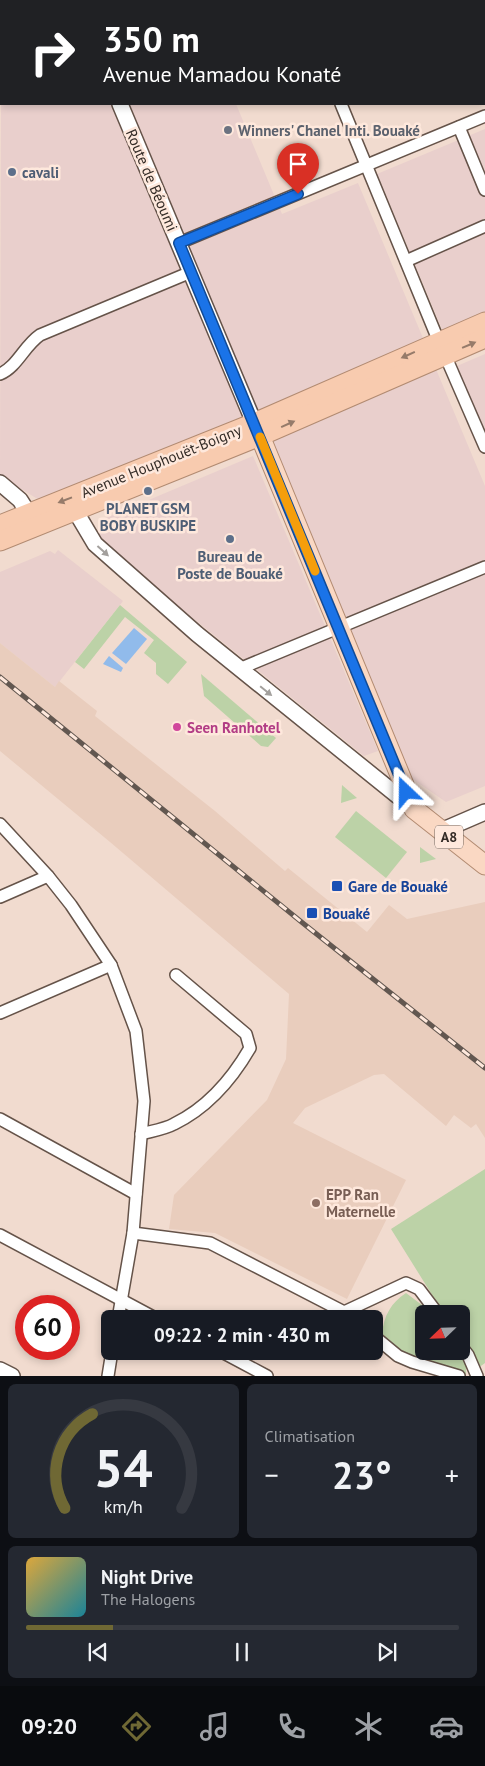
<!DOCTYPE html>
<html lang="fr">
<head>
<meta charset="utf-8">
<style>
  body { margin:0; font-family:"PT Sans",sans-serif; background:#242831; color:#f1f3f6; height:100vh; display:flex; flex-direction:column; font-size:19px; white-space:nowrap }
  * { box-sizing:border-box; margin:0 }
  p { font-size:16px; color:#9ea1a6 }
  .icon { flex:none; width:28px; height:28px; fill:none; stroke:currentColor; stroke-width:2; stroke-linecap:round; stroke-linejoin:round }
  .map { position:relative; height:1376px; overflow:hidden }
  .details { display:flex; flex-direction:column; gap:8px; padding:8px; background:#0d0f14; flex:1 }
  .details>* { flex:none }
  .guide { position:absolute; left:0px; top:0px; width:485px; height:105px; box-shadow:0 2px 8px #0003; background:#202124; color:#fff; overflow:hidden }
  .needle { width:32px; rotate:247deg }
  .controls { position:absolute; left:415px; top:1305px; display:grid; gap:10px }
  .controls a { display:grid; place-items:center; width:55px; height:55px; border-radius:8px; background:#171b24; box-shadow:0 2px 8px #0003; font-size:25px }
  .speed { position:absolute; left:15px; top:1295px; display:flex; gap:10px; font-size:25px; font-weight:700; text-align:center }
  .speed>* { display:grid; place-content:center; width:65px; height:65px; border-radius:50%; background:#171b24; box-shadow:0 2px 8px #0003; line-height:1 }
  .speed .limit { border:8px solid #d22; background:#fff; color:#111 }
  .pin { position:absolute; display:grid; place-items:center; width:42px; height:42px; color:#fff; margin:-51px -21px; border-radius:50% 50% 50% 0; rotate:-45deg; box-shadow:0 0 5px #0007 }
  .pin .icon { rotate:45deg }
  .me { position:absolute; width:55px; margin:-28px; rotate:337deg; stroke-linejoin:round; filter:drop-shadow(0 0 4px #0008) }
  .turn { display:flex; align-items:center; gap:18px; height:105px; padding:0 20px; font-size:22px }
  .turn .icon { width:65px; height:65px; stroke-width:2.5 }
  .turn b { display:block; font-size:35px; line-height:42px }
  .big { font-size:38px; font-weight:700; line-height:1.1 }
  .details .tile { flex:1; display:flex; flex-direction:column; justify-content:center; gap:8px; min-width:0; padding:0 18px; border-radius:8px; background:#242831 }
  .details .dial { align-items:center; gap:0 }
  .dial svg { height:130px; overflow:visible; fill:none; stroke:#363941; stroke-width:7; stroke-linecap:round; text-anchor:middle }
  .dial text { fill:#f1f3f6; stroke:none }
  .song { display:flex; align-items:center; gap:15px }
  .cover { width:60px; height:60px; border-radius:8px; background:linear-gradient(135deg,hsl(40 70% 55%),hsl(190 70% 35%)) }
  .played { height:5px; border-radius:2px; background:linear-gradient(90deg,#6f6834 20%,#363941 20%) }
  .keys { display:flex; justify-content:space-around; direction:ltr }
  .heat { display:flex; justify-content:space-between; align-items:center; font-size:28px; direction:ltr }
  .details .tiles { flex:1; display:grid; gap:8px; grid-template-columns:1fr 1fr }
  .tile:last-child { grid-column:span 2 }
  .trip { position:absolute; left:101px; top:1310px; width:282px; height:50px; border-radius:8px; background:#171b24; box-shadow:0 2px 8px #0003; font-weight:700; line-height:50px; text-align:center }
  .tab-bar { display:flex; height:80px; justify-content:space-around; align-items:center; background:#090b0e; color:#9ea1a6 }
  .tab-bar .icon { width:35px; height:35px }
  .tab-bar .active { color:#6f6834 }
  .tab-bar b { font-size:22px; color:#f1f3f6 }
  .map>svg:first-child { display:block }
  .commercial { fill:#e9cfcc }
  .built { fill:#e9cdbd }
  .green { fill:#bcd2a7 }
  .water { fill:#91bbeb }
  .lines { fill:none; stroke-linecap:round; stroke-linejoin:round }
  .minor-casing { stroke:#655349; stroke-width:14 }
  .tertiary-casing { stroke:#655349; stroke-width:18 }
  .primary-casing { stroke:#b28b72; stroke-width:21 }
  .trunk-casing { stroke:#b28b72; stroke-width:21 }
  .minor { stroke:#fff; stroke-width:11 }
  .tertiary { stroke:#fff; stroke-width:15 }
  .primary { stroke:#fad8c3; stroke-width:19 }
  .trunk { stroke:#f8cbaf; stroke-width:19 }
  .rail-casing { stroke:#625750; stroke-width:5 }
  .rail { stroke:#fee8dc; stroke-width:3; stroke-dasharray:9; stroke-linecap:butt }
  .oneway { fill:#967b6a }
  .oneway2 { fill:#a3a09d }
  .route-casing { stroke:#114b97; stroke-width:12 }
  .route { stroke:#1a73e8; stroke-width:9 }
  .slow { stroke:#f59e0b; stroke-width:9 }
  .worship-dot { fill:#6b7280; stroke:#fee8dc; stroke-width:2 }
  .service-dot { fill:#5c6f8a; stroke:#fee8dc; stroke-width:2 }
  .hotel-dot { fill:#d1479c; stroke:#fee8dc; stroke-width:2 }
  .transit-dot { fill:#1a4fb4; stroke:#fee8dc; stroke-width:2 }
  .education-dot { fill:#8d6e63; stroke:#fee8dc; stroke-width:2 }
  .labels { text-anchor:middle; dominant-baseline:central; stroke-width:5; stroke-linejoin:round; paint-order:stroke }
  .shield { fill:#fee8dc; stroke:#70645d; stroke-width:1 }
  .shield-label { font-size:14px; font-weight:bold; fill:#332b26 }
  .worship-label { font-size:15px; font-weight:bold; fill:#5b616d; stroke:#fee8dc; text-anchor:start }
  .service-label { font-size:15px; font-weight:bold; fill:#4e5e75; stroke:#fee8dc }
  .street-label { font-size:15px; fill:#332b26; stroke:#fee8dc }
  .hotel-label { font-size:15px; font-weight:bold; fill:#b23c85; stroke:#fee8dc; text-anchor:start }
  .transit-label { font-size:15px; font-weight:bold; fill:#164399; stroke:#fee8dc; text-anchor:start }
  .education-label { font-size:15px; font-weight:bold; fill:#785e54; stroke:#fee8dc; text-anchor:start }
</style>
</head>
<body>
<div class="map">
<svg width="485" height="1376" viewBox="0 0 485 1376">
  <rect width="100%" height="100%" fill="#f1dbcf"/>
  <!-- commercial -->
  <g class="commercial">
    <path d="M0,0H74V1H1L0,68Z"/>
    <path d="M1,101V104H236L282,214L358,183L485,486V786L446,802L411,778L259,417L49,506L0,476Z"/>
    <path d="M485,129V331L449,346L377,174Z"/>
    <path d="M485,354V432L457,366Z"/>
    <path d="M253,456L378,751L364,756L96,540L106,518Z"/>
    <path d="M58,550L123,601L55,687L0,643V572L50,551L55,554Z"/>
  </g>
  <!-- built -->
  <path class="built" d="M0,643L55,687L59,681L97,711L95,716L215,811L285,871L288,868L367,932L389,905L407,919L485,902V1138L476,1124L471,1128L454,1115L446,1126L384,1074L374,1075L305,1108L293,1123L406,1180L347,1299L215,1233L169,1229L174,1195L267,1100L286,1059L289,994L110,842L0,751Z"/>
  <!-- green -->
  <g class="green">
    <path d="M120,605L187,662L168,684L156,674V663L144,653L154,640L125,617L84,669L75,662Z"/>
    <path d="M201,674L276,738L268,747L261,746L204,696Z"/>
    <path d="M342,785L357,798L341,803Z"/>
    <path d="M356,811L407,852L386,878L335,837Z"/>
    <path d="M420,847L436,859L420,863Z"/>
    <path d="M485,1169V1363L478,1368L461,1341V1314H444L391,1229Z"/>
    <path d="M406,1293L434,1314H424V1351H461L466,1356V1376H461L409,1357L382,1334C384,1315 391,1303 406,1293Z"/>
  </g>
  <!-- water -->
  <g class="water">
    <path d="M134,628L147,639L126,664L112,653Z"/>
    <path d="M109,656L123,668L121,672L103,664Z"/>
  </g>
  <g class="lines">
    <!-- minor casing -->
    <g class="minor-casing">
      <g id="minor">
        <path d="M297,0L298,1"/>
        <path d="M341,104L439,342"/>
        <path d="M459,127L485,190"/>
        <path d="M179,243L485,116"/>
        <path d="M406,261L485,226"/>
        <path d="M445,355L485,447"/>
        <path d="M0,374C17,367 24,346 40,335L191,272"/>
        <path d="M239,669L485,567"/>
        <path d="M0,824L48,876L71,905L111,965L136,1031L144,1101L133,1233L118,1319"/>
        <path d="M0,897L48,876"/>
        <path d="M0,1013L111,965"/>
        <path d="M0,1119L136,1194"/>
        <path d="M141,1134C152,1131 165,1129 174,1124C207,1108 232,1079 250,1048L246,1034L176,975"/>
        <path d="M133,1233L210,1243L344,1312L406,1283L419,1289L438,1314"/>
        <path d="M0,1235L157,1319"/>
        <path d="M375,1337L398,1356L412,1362L459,1376"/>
        <path d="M461,1346L468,1355L477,1376"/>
        <path d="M220,1351L267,1376"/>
        <path d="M108,1376L112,1351"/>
      </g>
    </g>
    <!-- tertiary casing -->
    <g class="tertiary-casing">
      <g id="tertiary">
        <path d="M87,0L88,1"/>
        <path d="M214,1L217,0"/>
        <path d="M0,92L1,91"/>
        <path d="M120,104L258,432"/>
        <path d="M0,483L20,500L29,514"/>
        <path d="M76,512L95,544L197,634L414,809"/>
        <path d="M441,831L485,812"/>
        <path d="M0,1370L12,1376"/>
      </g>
    </g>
    <!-- primary casing -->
    <g class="primary-casing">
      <path id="primary" d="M260,436L414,809L485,865"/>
    </g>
    <!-- trunk casing -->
    <g class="trunk-casing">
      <g id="trunk">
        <path d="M0,525L254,423L485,322"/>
        <path d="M0,541L260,436L485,338"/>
      </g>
    </g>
    <!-- minor -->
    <use href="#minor" class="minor"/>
    <!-- tertiary -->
    <use href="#tertiary" class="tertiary"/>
    <!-- primary -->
    <use href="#primary" class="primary"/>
    <!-- trunk -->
    <use href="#trunk" class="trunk"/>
    <!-- rail casing -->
    <g class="rail-casing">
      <path id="rail" d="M0,677L304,924L485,1068"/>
    </g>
    <!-- rail -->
    <use href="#rail" class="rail"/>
  </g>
  <!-- one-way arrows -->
  <defs><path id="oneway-solid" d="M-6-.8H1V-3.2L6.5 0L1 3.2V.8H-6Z" transform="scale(1.25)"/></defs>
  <g class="oneway">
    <use href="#oneway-solid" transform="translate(469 345) rotate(-23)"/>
    <use href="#oneway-solid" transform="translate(408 355) rotate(156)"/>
    <use href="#oneway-solid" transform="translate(288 424) rotate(-24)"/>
    <use href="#oneway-solid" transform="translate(65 500) rotate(159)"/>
  </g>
  <g class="oneway2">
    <use href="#oneway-solid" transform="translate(103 551) rotate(42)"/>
    <use href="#oneway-solid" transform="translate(266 691) rotate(39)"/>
  </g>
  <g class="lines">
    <!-- route casing -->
    <g class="route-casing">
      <path id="route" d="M298,194L179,243L406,792"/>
    </g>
    <!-- route -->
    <use href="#route" class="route"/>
    <!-- slow -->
    <path class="slow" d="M260,437L315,571"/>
  </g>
  <!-- markers -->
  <circle class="worship-dot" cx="228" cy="130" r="5"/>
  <g class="service-dot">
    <circle cx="12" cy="172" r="5"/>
    <circle cx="148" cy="491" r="5"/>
    <circle cx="230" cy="539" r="5"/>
  </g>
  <circle class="hotel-dot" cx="177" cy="727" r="5"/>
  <g class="transit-dot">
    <rect x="331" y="880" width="12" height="12" rx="2.5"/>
    <rect x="306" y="907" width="12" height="12" rx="2.5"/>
  </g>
  <circle class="education-dot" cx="316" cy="1203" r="5"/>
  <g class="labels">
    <!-- shield labels -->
    <rect class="shield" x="435" y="825.5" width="28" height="23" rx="4"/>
    <g class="shield-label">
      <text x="449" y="837">A8</text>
    </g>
    <!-- worship labels -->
    <g class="worship-label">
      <text x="238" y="130">Winners' Chanel Inti. Bouaké</text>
    </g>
    <!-- service labels -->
    <g class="service-label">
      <text x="22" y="172" text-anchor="start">cavali</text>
      <text x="148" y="508">PLANET GSM<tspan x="148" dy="17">BOBY BUSKIPE</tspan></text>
      <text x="230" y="556">Bureau de<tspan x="230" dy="17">Poste de Bouaké</tspan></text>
    </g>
    <!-- street labels -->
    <g class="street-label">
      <text transform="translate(152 180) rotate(67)">Route de Béoumi</text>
      <text transform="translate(161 461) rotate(-22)">Avenue Houphouët-Boigny</text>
    </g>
    <!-- hotel labels -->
    <g class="hotel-label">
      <text x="187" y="727">Seen Ranhotel</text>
    </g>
    <!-- transit labels -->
    <g class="transit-label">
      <text x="348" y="886">Gare de Bouaké</text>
      <text x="323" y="913">Bouaké</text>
    </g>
    <!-- education labels -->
    <g class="education-label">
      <text x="326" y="1194">EPP Ran<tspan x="326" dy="17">Maternelle</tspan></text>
    </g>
  </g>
</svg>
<div class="controls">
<a><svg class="needle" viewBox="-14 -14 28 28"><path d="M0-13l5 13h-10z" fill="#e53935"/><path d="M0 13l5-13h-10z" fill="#9ea1a6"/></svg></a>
</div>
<div class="speed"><div class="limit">60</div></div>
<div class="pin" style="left:298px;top:194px;background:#d93025"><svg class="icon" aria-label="arrive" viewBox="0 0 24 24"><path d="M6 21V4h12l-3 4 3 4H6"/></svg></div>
<svg class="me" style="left:406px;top:792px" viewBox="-20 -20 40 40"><path d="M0-17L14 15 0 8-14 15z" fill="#1a73e8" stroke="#fff" stroke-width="4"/></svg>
<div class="trip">09:22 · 2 min · 430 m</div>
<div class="guide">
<div class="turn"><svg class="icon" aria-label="right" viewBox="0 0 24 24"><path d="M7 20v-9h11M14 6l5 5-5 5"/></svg><div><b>350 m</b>Avenue Mamadou Konaté</div></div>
</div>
</div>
<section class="details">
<div class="tiles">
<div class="tile dial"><svg viewBox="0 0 100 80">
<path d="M14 69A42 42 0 1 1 86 69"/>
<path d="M14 69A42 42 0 0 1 31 11" stroke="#6f6834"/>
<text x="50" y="56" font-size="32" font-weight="700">54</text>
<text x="50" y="72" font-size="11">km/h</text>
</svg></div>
<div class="tile"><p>Climatisation</p>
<div class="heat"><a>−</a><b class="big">23°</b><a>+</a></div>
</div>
<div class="tile">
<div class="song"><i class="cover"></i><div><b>Night Drive</b><p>The Halogens</p></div></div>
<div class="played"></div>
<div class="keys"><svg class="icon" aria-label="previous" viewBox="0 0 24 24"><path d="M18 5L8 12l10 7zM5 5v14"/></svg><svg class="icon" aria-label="pause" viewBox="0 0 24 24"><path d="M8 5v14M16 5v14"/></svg><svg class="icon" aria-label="next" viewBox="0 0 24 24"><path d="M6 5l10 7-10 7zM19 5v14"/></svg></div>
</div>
</div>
</section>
<nav class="tab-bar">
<b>09:20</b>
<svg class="icon active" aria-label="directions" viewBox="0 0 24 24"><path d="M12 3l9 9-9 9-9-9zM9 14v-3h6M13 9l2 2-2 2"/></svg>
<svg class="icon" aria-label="music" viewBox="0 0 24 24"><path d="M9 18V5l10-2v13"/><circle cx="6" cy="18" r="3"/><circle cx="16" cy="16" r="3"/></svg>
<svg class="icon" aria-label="phone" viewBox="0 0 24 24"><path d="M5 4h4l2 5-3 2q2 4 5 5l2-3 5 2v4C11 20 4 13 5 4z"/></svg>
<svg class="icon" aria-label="climate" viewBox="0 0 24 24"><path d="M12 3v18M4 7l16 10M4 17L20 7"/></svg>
<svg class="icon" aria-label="car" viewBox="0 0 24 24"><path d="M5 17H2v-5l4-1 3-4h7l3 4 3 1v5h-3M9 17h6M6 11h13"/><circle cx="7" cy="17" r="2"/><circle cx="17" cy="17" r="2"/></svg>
</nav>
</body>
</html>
